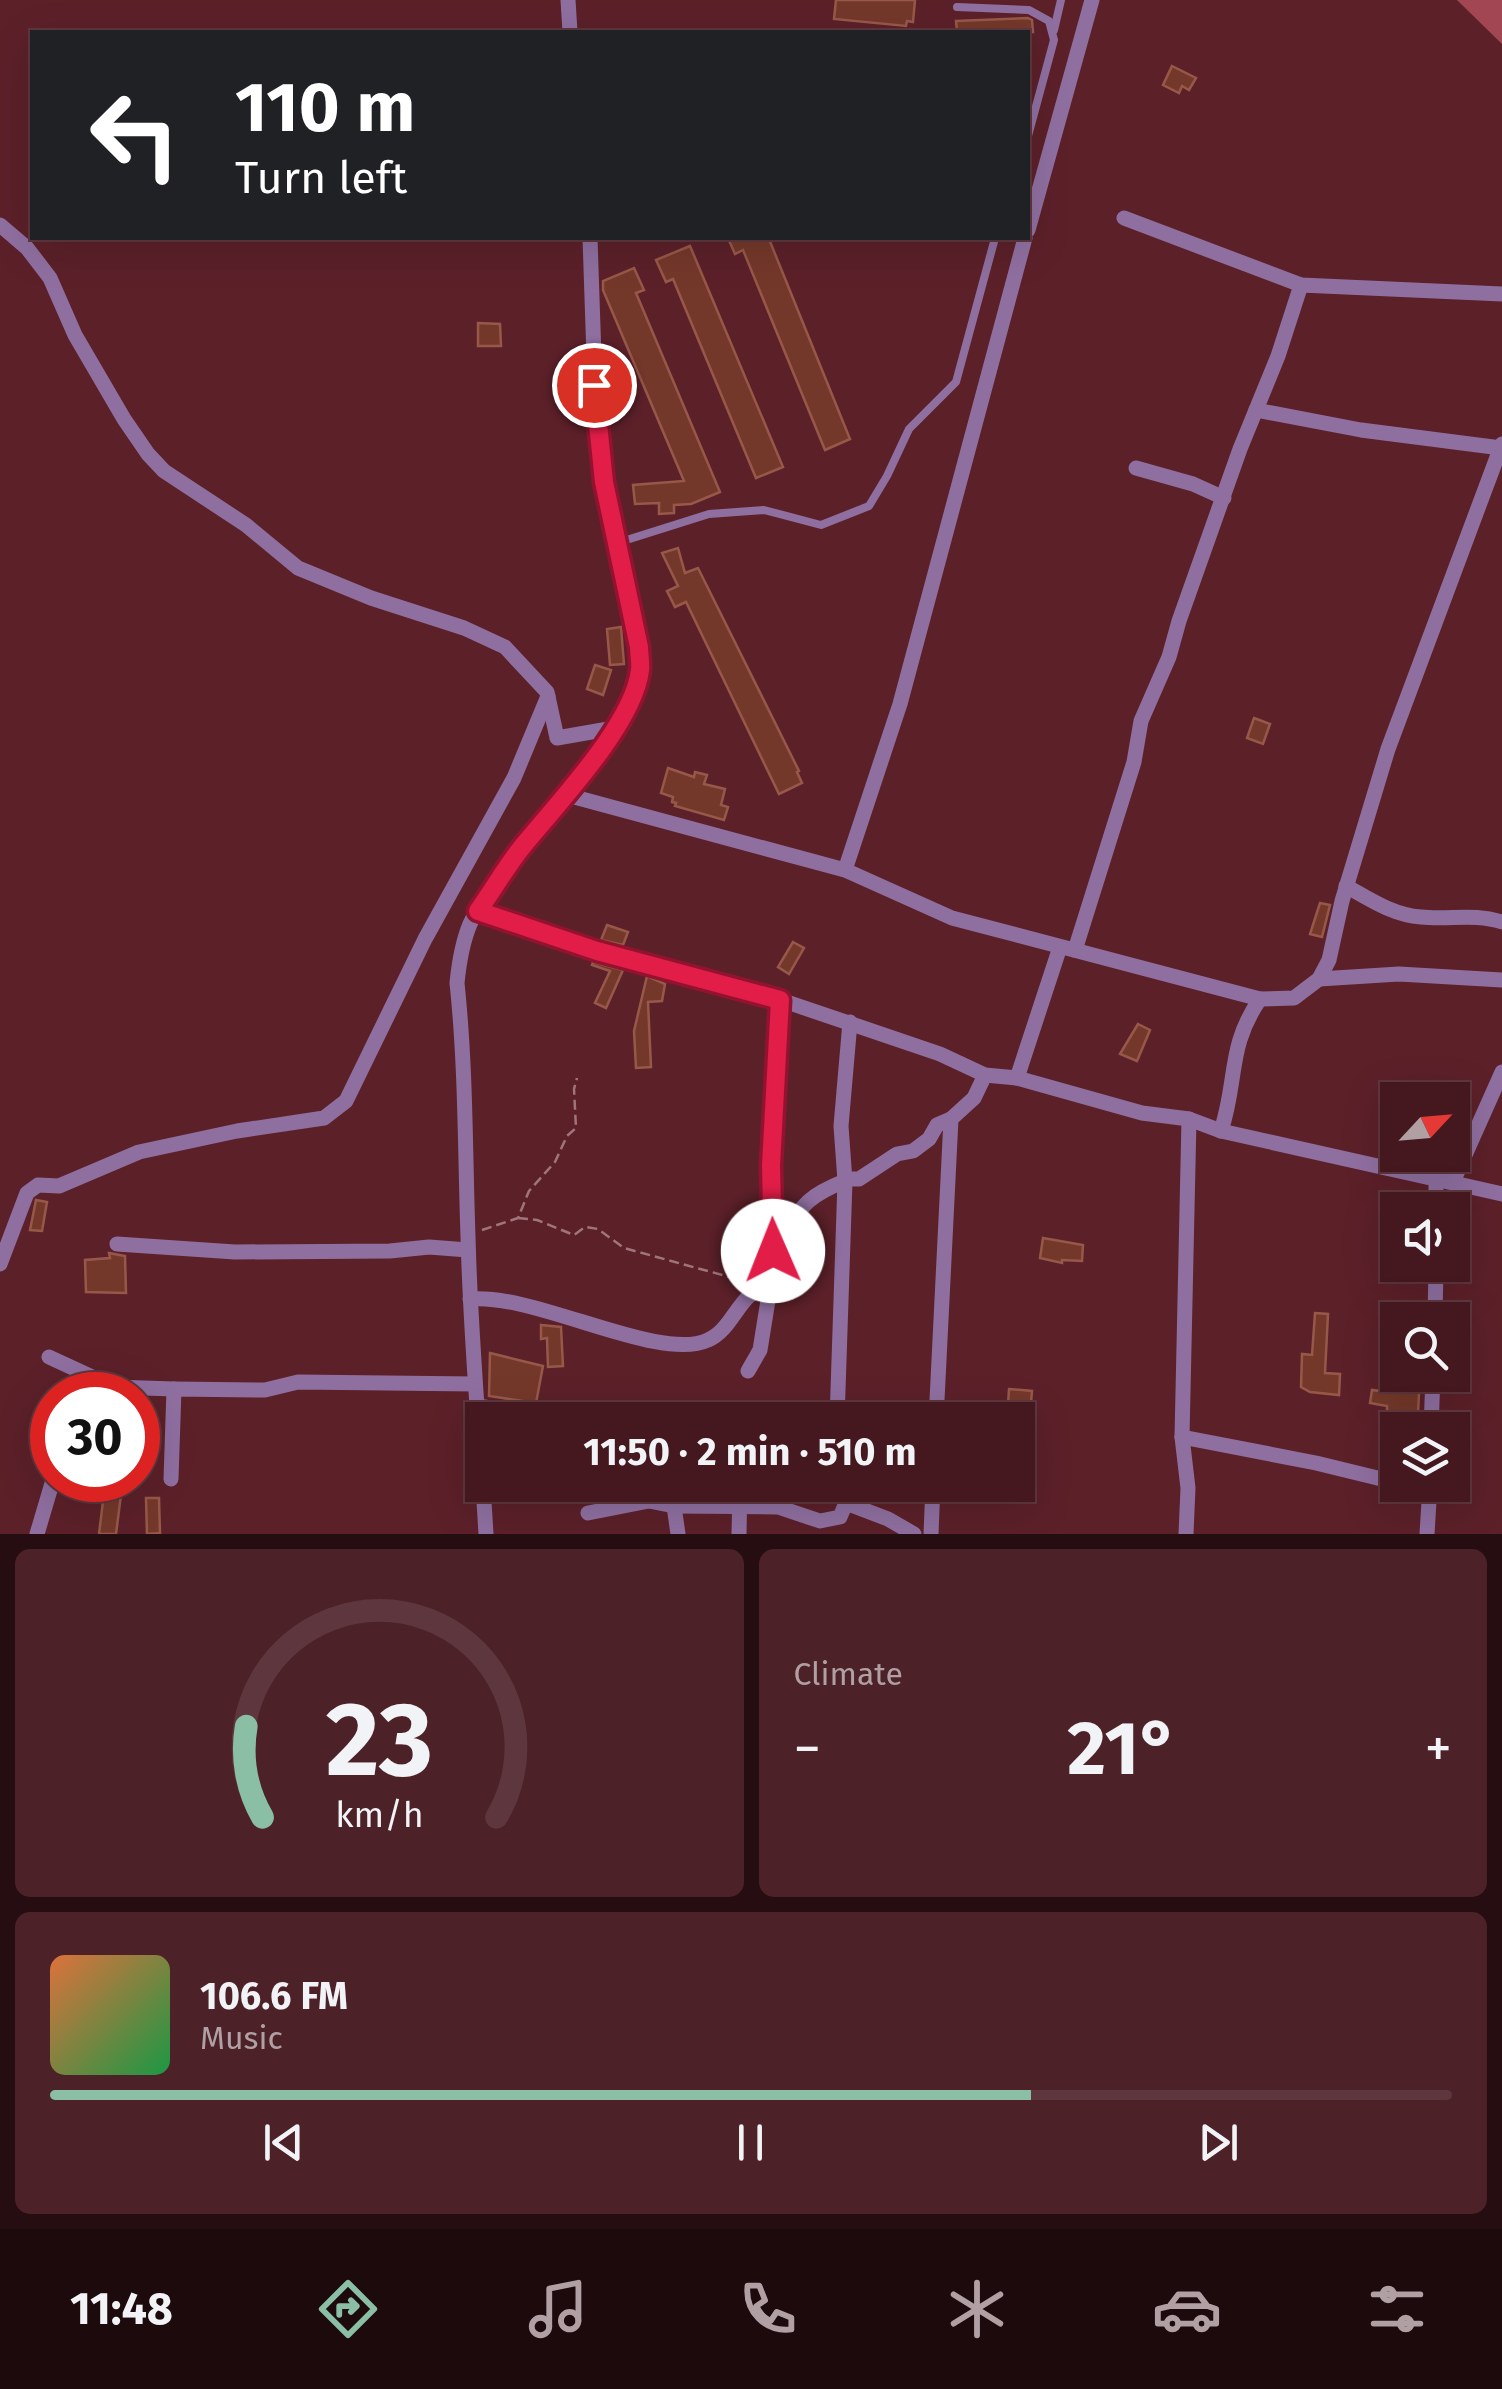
<!DOCTYPE html>
<html lang="en">
<head>
<meta charset="utf-8">
<style>
  body { margin:0; font-family:"Fira Sans",sans-serif; background:#4c2128; color:#f1f3f6; height:100vh; display:flex; flex-direction:column; font-size:38px; white-space:nowrap }
  * { box-sizing:border-box; margin:0 }
  p { font-size:32px; color:#b0a0a4 }
  .icon { flex:none; width:55px; height:55px; fill:none; stroke:currentColor; stroke-width:2; stroke-linecap:round; stroke-linejoin:round }
  .map { position:relative; height:1534px; overflow:hidden }
  .drawer { display:flex; flex-direction:column; gap:15px; padding:15px; background:#260d11; flex:1 }
  .drawer>* { flex:none }
  .banner { position:absolute; left:30px; top:30px; width:1000px; height:210px; border-radius:0px; box-shadow:0 10px 40px #0002,0 0 0 2px #5d373d; background:#202124; color:#fff; overflow:hidden }
  .needle { width:65px; rotate:64deg }
  .fabs { position:absolute; left:1380px; top:1082px; display:grid; gap:20px }
  .fabs a { display:grid; place-items:center; width:90px; height:90px; border-radius:0px; background:#45181f; box-shadow:0 10px 40px #0002,0 0 0 2px #5d373d; font-size:50px }
  .speed { position:absolute; left:30px; top:1372px; display:flex; gap:20px; font-size:50px; font-weight:700; text-align:center }
  .speed>* { display:grid; place-content:center; width:130px; height:130px; border-radius:50%; background:#45181f; box-shadow:0 10px 40px #0002,0 0 0 2px #5d373d; line-height:1 }
  .speed .limit { border:15px solid #d22; background:#fff; color:#111 }
  .pin { position:absolute; display:grid; place-items:center; width:85px; height:85px; color:#fff; margin:-42px; border:5px solid #fff; border-radius:50%; box-shadow:0 2px 10px #0007 }
  .me { position:absolute; width:110px; margin:-55px; rotate:359deg; stroke-linejoin:round; filter:drop-shadow(0 0 8px #0008) }
  .turn { display:flex; align-items:center; gap:35px; height:210px; padding:0 40px; font-size:45px }
  .turn .icon { width:130px; height:130px; stroke-width:2.5 }
  .turn b { display:block; font-size:70px; line-height:85px }
  .big { font-size:75px; font-weight:700; line-height:1.1 }
  .drawer .widget { flex:1; display:flex; flex-direction:column; justify-content:center; gap:15px; min-width:0; padding:0 35px; border-radius:15px; background:#4c2128 }
  .drawer .dial { align-items:center; gap:0 }
  .dial svg { height:260px; overflow:visible; fill:none; stroke:#5d373d; stroke-width:7; stroke-linecap:round; text-anchor:middle }
  .dial text { fill:#f1f3f6; stroke:none }
  .song { display:flex; align-items:center; gap:30px }
  .cover { width:120px; height:120px; border-radius:15px; background:linear-gradient(135deg,hsl(20 70% 55%),hsl(140 70% 35%)) }
  .played { height:10px; border-radius:5px; background:linear-gradient(90deg,#8abfa5 70%,#5d373d 70%) }
  .keys { display:flex; justify-content:space-around; direction:ltr }
  .heat { display:flex; justify-content:space-between; align-items:center; font-size:55px; direction:ltr }
  .drawer .tiles { flex:1; display:grid; gap:15px; grid-template-columns:1fr 1fr }
  .widget:last-child { grid-column:span 2 }
  .trip { position:absolute; left:465px; top:1402px; width:570px; height:100px; border-radius:0px; background:#45181f; box-shadow:0 10px 40px #0002,0 0 0 2px #5d373d; font-weight:700; line-height:100px; text-align:center }
  .tabs { display:flex; height:160px; justify-content:space-around; align-items:center; background:#1c0a0c; color:#b0a0a4 }
  .tabs .icon { width:70px; height:70px }
  .tabs .active { color:#8abfa5 }
  .tabs b { font-size:45px; color:#f1f3f6 }
  .map>svg:first-child { display:block }
  .forest { fill:#a14652 }
  .building { fill:#74382a; stroke:#975849; stroke-width:2.5 }
  .lines { fill:none; stroke-linecap:round; stroke-linejoin:round }
  .path { stroke:#9f757b; stroke-width:2.5; stroke-dasharray:10 5; stroke-linecap:butt }
  .lane { stroke:#8f6fa0; stroke-width:8 }
  .street { stroke:#8f6fa0; stroke-width:15 }
  .route-casing { stroke:#92132f; stroke-width:25 }
  .route { stroke:#e11d48; stroke-width:18 }
</style>
</head>
<body>
<div class="map">
<svg width="1502" height="1534" viewBox="0 0 1502 1534">
  <rect width="100%" height="100%" fill="#5c2029"/>
  <!-- forest -->
  <path class="forest" d="M1457,0H1502V44Z"/>
  <!-- building -->
  <g class="building">
    <path d="M836,0H915L913,22L907,21L906,26L834,19Z"/>
    <path d="M1028,18L1032,20L1033,32H957L956,21Z"/>
    <path d="M1172,66L1196,78L1189,90L1182,86L1179,93L1163,85Z"/>
    <path d="M728,238H772L769,239L850,439L825,450L743,250L735,254Z"/>
    <path d="M690,246L783,467L756,478L673,279L666,282L656,260Z"/>
    <path d="M634,268L644,290L636,293L720,492L691,504L674,505V513L659,514V503L635,504L633,485L684,481L603,290V281Z"/>
    <path d="M478,323L500,324L501,346H478Z"/>
    <path d="M678,548L685,573L698,568L799,771L797,772L802,783L779,794L686,602L675,607L667,591L678,586L662,553Z"/>
    <path d="M621,627L624,664L610,665L607,629Z"/>
    <path d="M595,665L611,670L603,695L587,689Z"/>
    <path d="M1254,718L1270,724L1263,744L1247,738Z"/>
    <path d="M668,768L694,777L695,772L707,775L704,784L725,789L721,805L728,807L724,820L675,806L676,803L672,802L673,797L661,793Z"/>
    <path d="M1320,903L1330,905L1322,937L1310,934Z"/>
    <path d="M607,925L628,932L623,945L601,940Z"/>
    <path d="M793,942L804,948L789,974L778,967Z"/>
    <path d="M593,962L623,970L606,1008L595,1003L610,971L592,965Z"/>
    <path d="M647,976L665,984L662,1001L648,1002L651,1067L636,1068L634,1031Z"/>
    <path d="M1138,1024L1150,1030L1137,1061L1120,1054Z"/>
    <path d="M36,1200L47,1202L42,1231L30,1230Z"/>
    <path d="M1043,1238L1083,1245L1082,1261L1062,1260V1263L1040,1258Z"/>
    <path d="M109,1253L125,1256L126,1293L86,1292L85,1260L110,1258Z"/>
    <path d="M1315,1313L1328,1314L1325,1373L1340,1374L1339,1395L1310,1392L1301,1387L1302,1354L1312,1355Z"/>
    <path d="M541,1325L561,1327L563,1366L548,1367L547,1338L541,1339Z"/>
    <path d="M490,1353L543,1366L536,1403L489,1396Z"/>
    <path d="M1389,1375H1420L1418,1413L1387,1411V1406L1370,1403L1372,1390L1388,1392Z"/>
    <path d="M1009,1389L1032,1391L1029,1427L1018,1426V1420H1007Z"/>
    <path d="M104,1493L121,1495L116,1534H99Z"/>
    <path d="M146,1498H159L160,1533L147,1534Z"/>
  </g>
  <g class="lines">
    <!-- path -->
    <g class="path">
      <path d="M518,1218L537,1220L574,1235L585,1227L598,1229L624,1248L744,1281"/>
      <path d="M482,1230L518,1218L529,1191L555,1162L567,1136L576,1128L574,1089L577,1078"/>
    </g>
    <!-- lane -->
    <g class="lane">
      <path d="M957,7L1029,10L1049,21L1054,40L1028,136"/>
      <path d="M1054,30L1061,0"/>
      <path d="M617,543L709,514L764,510L821,525L869,506L887,476L909,429L956,382L995,238"/>
    </g>
    <!-- street -->
    <g class="street">
      <path d="M568,0L570,32"/>
      <path d="M1124,218L1301,285L1502,294"/>
      <path d="M0,225L27,248L50,278L75,335L124,419L148,454L164,471L246,525L298,568L371,598L464,628L505,647L547,692L557,738L614,728"/>
      <path d="M1028,230L1092,0"/>
      <path d="M1256,410L1361,430L1501,448"/>
      <path d="M1136,468L1193,484L1224,498"/>
      <path d="M567,795L845,870L952,918L1260,999L1294,998L1319,979L1329,960L1342,901L1388,749L1502,444"/>
      <path d="M845,870L900,704L1025,238"/>
      <path d="M1346,886C1371,900 1393,915 1421,917C1449,920 1475,913 1502,922"/>
      <path d="M478,911L597,951L781,1000L940,1054L985,1075L1017,1078L1142,1113L1189,1119L1221,1131L1502,1194"/>
      <path d="M1075,950L1134,762L1141,721L1169,657L1179,621L1240,449L1278,356L1301,285"/>
      <path d="M1319,979L1399,974L1502,980"/>
      <path d="M1017,1078L1060,947"/>
      <path d="M1221,1131C1238,1079 1227,1047 1260,999"/>
      <path d="M1436,1178V1210"/>
      <path d="M844,1179H859L897,1154L913,1151L929,1139L937,1125L951,1119"/>
      <path d="M1453,1182L1502,1072"/>
      <path d="M117,1244L235,1252L390,1251L429,1247L468,1250"/>
      <path d="M773,1251C801,1212 797,1200 845,1181"/>
      <path d="M0,1264L27,1193L38,1185L59,1186L139,1152L237,1131L324,1118L346,1101L425,939L514,778L548,696"/>
      <path d="M470,1299C536,1293 659,1363 708,1340C727,1332 735,1309 749,1296C754,1292 763,1292 770,1288L773,1251L771,1165L781,1000"/>
      <path d="M1435,1320L1436,1265"/>
      <path d="M49,1357L114,1387L174,1389"/>
      <path d="M748,1371L760,1350L770,1288"/>
      <path d="M477,1406L576,1420"/>
      <path d="M837,1420L845,1181L841,1126L850,1022"/>
      <path d="M936,1420L951,1119L974,1098L985,1075"/>
      <path d="M1431,1430L1433,1375"/>
      <path d="M1182,1437L1316,1463L1398,1483"/>
      <path d="M482,1475C476,1396 470,1317 468,1237C465,1152 466,1068 457,983C459,963 462,943 470,924C508,837 644,745 639,647L604,482L596,417L590,238"/>
      <path d="M171,1479L174,1389L265,1390L298,1382L475,1384"/>
      <path d="M483,1485L486,1534"/>
      <path d="M846,1503L888,1519L914,1534"/>
      <path d="M674,1506L678,1534"/>
      <path d="M588,1513L649,1501L674,1506L778,1507L820,1521L840,1517L846,1503L841,1485"/>
      <path d="M37,1534L53,1480"/>
      <path d="M739,1534L740,1485"/>
      <path d="M931,1534L933,1485"/>
      <path d="M1186,1534L1188,1488L1182,1437L1189,1119"/>
      <path d="M1427,1534L1430,1485"/>
    </g>
  </g>
  <g class="lines">
    <!-- route casing -->
    <g class="route-casing">
      <path id="route" d="M594,385L604,482L639,647C639,654 641,663 640,670C634,724 556,805 522,847C506,867 493,890 478,911L597,951L780,1000L771,1165L773,1251"/>
    </g>
    <!-- route -->
    <use href="#route" class="route"/>
  </g>
</svg>
<div class="fabs">
<a><svg class="needle" viewBox="-14 -14 28 28"><path d="M0-13l5 13h-10z" fill="#e53935"/><path d="M0 13l5-13h-10z" fill="#b0a0a4"/></svg></a>
<a><svg class="icon" aria-label="sound" viewBox="0 0 24 24"><path d="M4 9h4l5-4v14l-5-4H4zM17 9q2 3 0 6"/></svg></a>
<a><svg class="icon" aria-label="search" viewBox="0 0 24 24"><circle cx="10" cy="10" r="6"/><path d="M15 15l6 6"/></svg></a>
<a><svg class="icon" aria-label="layers" viewBox="0 0 24 24"><path d="M12 4l9 5-9 5-9-5zM3 14l9 5 9-5"/></svg></a>
</div>
<div class="speed"><div class="limit">30</div></div>
<div class="pin" style="left:594px;top:385px;background:#d93025"><svg class="icon" aria-label="arrive" viewBox="0 0 24 24"><path d="M6 21V4h12l-3 4 3 4H6"/></svg></div>
<svg class="me" style="left:773px;top:1251px" viewBox="-20 -20 40 40"><circle r="19" fill="#fff"/><path d="M0-13L10 11 0 6-10 11z" fill="#e11d48"/></svg>
<div class="trip">11:50 · 2 min · 510 m</div>
<div class="banner">
<div class="turn"><svg class="icon" aria-label="left" viewBox="0 0 24 24"><path d="M17 20v-9H6M10 6l-5 5 5 5"/></svg><div><b>110 m</b>Turn left</div></div>
</div>
</div>
<section class="drawer">
<div class="tiles">
<div class="widget dial"><svg viewBox="0 0 100 80">
<path d="M14 69A42 42 0 1 1 86 69"/>
<path d="M14 69A42 42 0 0 1 9 41" stroke="#8abfa5"/>
<text x="50" y="56" font-size="32" font-weight="700">23</text>
<text x="50" y="72" font-size="11">km/h</text>
</svg></div>
<div class="widget"><p>Climate</p>
<div class="heat"><a>−</a><b class="big">21°</b><a>+</a></div>
</div>
<div class="widget">
<div class="song"><i class="cover"></i><div><b>106.6 FM</b><p>Music</p></div></div>
<div class="played"></div>
<div class="keys"><svg class="icon" aria-label="previous" viewBox="0 0 24 24"><path d="M18 5L8 12l10 7zM5 5v14"/></svg><svg class="icon" aria-label="pause" viewBox="0 0 24 24"><path d="M8 5v14M16 5v14"/></svg><svg class="icon" aria-label="next" viewBox="0 0 24 24"><path d="M6 5l10 7-10 7zM19 5v14"/></svg></div>
</div>
</div>
</section>
<nav class="tabs">
<b>11:48</b>
<svg class="icon active" aria-label="directions" viewBox="0 0 24 24"><path d="M12 3l9 9-9 9-9-9zM9 14v-3h6M13 9l2 2-2 2"/></svg>
<svg class="icon" aria-label="music" viewBox="0 0 24 24"><path d="M9 18V5l10-2v13"/><circle cx="6" cy="18" r="3"/><circle cx="16" cy="16" r="3"/></svg>
<svg class="icon" aria-label="phone" viewBox="0 0 24 24"><path d="M5 4h4l2 5-3 2q2 4 5 5l2-3 5 2v4C11 20 4 13 5 4z"/></svg>
<svg class="icon" aria-label="climate" viewBox="0 0 24 24"><path d="M12 3v18M4 7l16 10M4 17L20 7"/></svg>
<svg class="icon" aria-label="car" viewBox="0 0 24 24"><path d="M5 17H2v-5l4-1 3-4h7l3 4 3 1v5h-3M9 17h6M6 11h13"/><circle cx="7" cy="17" r="2"/><circle cx="17" cy="17" r="2"/></svg>
<svg class="icon" aria-label="filters" viewBox="0 0 24 24"><path d="M4 7h16M4 17h16"/><circle cx="9" cy="7" r="2"/><circle cx="15" cy="17" r="2"/></svg>
</nav>
</body>
</html>
